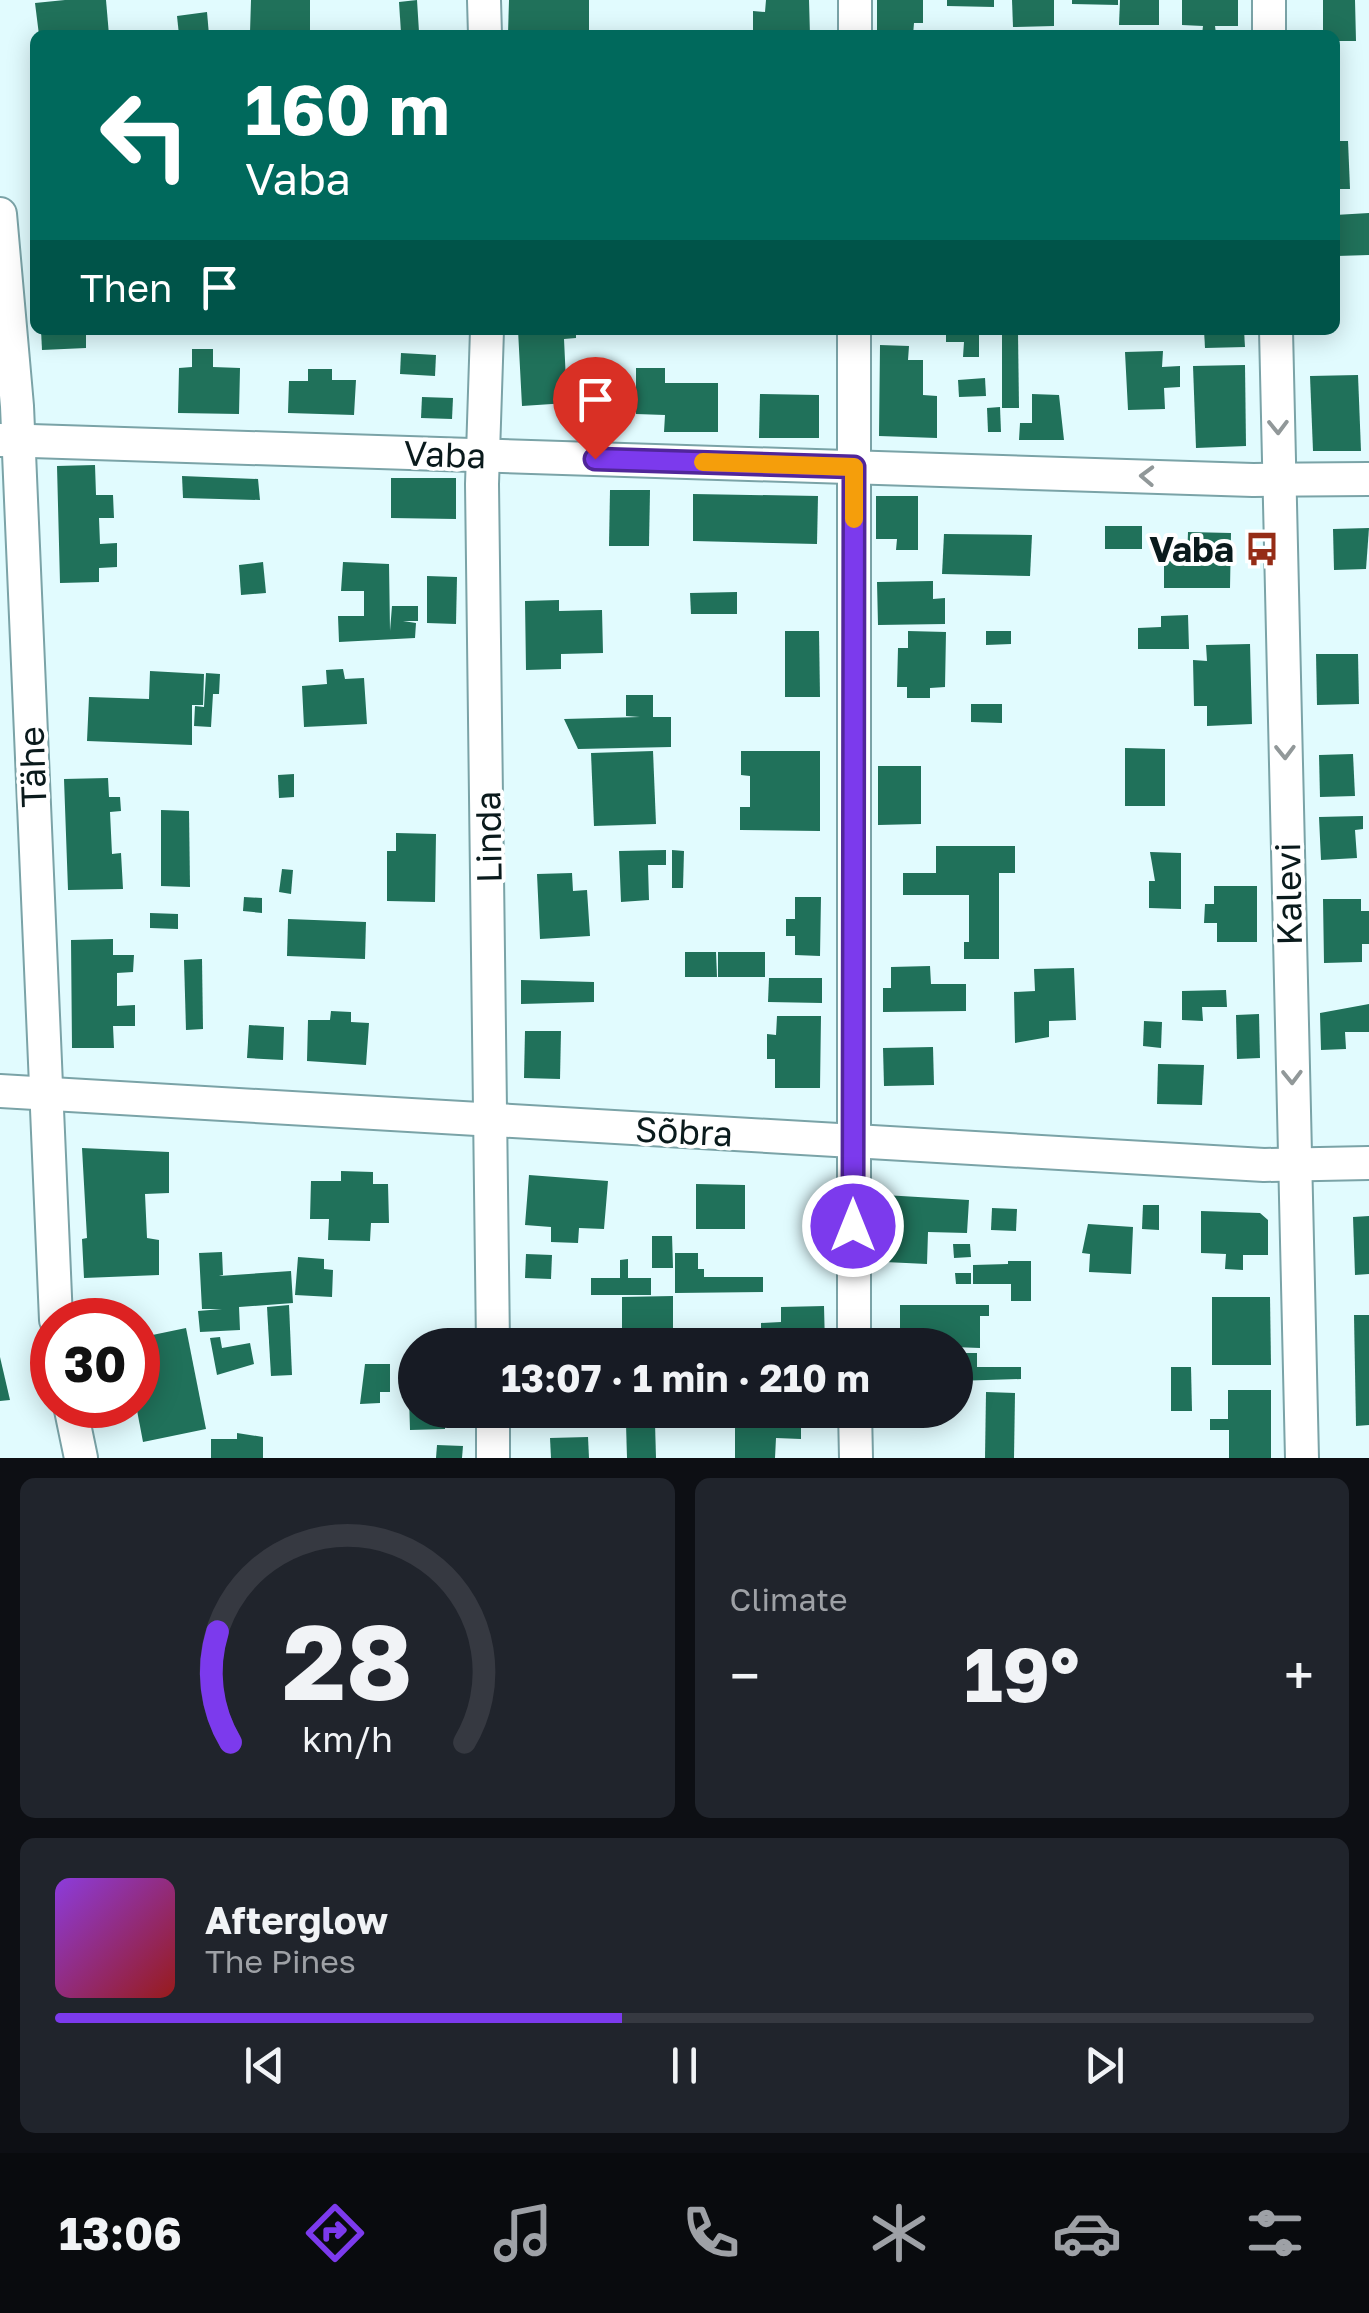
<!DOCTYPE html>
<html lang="en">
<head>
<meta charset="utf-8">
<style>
  body { margin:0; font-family:"Golos Text",sans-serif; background:#20242c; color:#f1f3f6; height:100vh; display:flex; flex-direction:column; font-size:38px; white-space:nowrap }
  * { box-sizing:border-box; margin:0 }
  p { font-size:32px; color:#9ea1a6 }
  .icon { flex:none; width:55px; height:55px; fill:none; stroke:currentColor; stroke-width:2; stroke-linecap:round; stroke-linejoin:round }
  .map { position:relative; height:1458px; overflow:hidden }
  .sheet { display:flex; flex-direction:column; gap:20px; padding:20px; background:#0d0f14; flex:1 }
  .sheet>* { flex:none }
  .top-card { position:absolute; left:30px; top:30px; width:1310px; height:305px; border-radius:15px; box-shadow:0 5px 25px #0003; background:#00695c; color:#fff; overflow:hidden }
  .speed { position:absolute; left:30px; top:1298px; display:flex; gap:20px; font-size:50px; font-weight:700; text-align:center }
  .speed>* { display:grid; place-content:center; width:130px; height:130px; border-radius:50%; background:#171b24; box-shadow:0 5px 25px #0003; line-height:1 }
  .speed .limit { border:15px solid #d22; background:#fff; color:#111 }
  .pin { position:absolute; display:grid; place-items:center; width:85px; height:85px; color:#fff; margin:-102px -42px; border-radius:50% 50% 50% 0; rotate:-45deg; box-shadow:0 0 10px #0007 }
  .pin .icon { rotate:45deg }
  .me { position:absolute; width:110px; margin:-55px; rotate:0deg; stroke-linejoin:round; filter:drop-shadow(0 0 8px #0008) }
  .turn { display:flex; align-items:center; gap:35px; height:210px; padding:0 50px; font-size:45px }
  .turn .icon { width:130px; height:130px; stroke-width:2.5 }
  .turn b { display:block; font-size:70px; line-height:85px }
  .then { display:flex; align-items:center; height:95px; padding:0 50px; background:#0003; gap:20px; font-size:38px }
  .big { font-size:75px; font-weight:700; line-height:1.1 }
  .sheet .card { flex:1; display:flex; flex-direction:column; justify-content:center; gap:15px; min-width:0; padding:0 35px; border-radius:15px; background:#20242c }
  .sheet .dial { align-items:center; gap:0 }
  .dial svg { height:260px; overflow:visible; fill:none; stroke:#363941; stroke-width:7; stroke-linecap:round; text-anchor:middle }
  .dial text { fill:#f1f3f6; stroke:none }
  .song { display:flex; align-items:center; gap:30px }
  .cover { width:120px; height:120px; border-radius:15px; background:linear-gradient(135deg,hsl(270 70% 55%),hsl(0 70% 35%)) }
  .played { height:10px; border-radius:5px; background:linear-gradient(90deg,#7c3aed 45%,#363941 45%) }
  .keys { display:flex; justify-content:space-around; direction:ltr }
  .heat { display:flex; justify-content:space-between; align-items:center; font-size:55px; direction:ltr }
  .sheet .tiles { flex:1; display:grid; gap:20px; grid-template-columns:1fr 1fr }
  .card:last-child { grid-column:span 2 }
  .trip { position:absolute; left:398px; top:1328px; width:575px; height:100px; border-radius:50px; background:#171b24; box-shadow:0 5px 25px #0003; font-weight:700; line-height:100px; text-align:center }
  .tab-bar { display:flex; height:160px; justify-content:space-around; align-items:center; background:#090b0e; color:#9ea1a6 }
  .tab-bar .icon { width:70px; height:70px }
  .tab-bar .current { color:#7c3aed }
  .tab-bar b { font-size:45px; color:#f1f3f6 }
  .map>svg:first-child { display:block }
  .building { fill:#20715a }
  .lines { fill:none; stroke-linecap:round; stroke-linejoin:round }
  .minor-casing { stroke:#7aa3a7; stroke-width:36 }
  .minor { stroke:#fff; stroke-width:32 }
  .oneway { stroke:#919899 }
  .route-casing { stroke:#51269a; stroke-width:25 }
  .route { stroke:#7c3aed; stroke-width:18 }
  .slow { stroke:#f59e0b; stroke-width:18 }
  .labels { text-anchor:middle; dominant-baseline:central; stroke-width:8; stroke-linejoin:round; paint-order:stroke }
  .street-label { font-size:35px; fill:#0a1a1c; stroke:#fff }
  .poi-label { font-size:35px; font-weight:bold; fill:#0a1a1c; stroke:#fff; text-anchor:end }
</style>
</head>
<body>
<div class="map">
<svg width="1369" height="1458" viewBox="0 0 1369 1458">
  <rect width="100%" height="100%" fill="#e1fbfe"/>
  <!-- building -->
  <g class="building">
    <path d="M65,0H106L109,35H39L35,3Z"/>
    <path d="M251,0H310V32H250Z"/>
    <path d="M417,0L419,32L401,33L399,2Z"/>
    <path d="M509,0H589V33L508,34Z"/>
    <path d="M766,0H809L810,35L753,34V11L765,12Z"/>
    <path d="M877,0H923V23H914L913,35H877Z"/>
    <path d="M947,0H994V7L947,6Z"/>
    <path d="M1012,0H1054V26L1013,27Z"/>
    <path d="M1072,0H1118V5L1072,4Z"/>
    <path d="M1120,0H1159V25H1119Z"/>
    <path d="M1182,0H1238V26H1215L1216,34L1202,35L1203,26L1182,25Z"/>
    <path d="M1323,0H1355L1356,41H1335V35H1323Z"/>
    <path d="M207,12L209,35H179L177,16Z"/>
    <path d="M1335,141H1348L1350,189H1335Z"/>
    <path d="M1369,213V255L1337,256L1335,215Z"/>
    <path d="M41,330H86V348L42,350Z"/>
    <path d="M518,330H576V338L564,339L567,403L522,406Z"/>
    <path d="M946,330H979V357H963L964,342H946Z"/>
    <path d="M1204,330H1244L1245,347L1205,348Z"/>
    <path d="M1018,333L1019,408H1002V334Z"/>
    <path d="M880,345L909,346L908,360H923V395L937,396V438L879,436Z"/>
    <path d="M192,349H213V367L240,368L239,414L178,413L179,368L192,367Z"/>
    <path d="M1163,351L1162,367L1180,366V387L1164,388L1165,409L1128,410L1125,352Z"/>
    <path d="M401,353L436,355L435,376L400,374Z"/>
    <path d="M1245,365L1246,446L1196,448L1193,366Z"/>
    <path d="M636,368H665V383H718V432H664L665,415L636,414Z"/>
    <path d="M308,369H332V380H356L354,415L288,413L289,381H308Z"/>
    <path d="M1358,375L1361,451H1313L1310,376Z"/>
    <path d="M985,378L986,396L959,397L958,380Z"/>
    <path d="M760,394L819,395V438H759Z"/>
    <path d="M1032,394L1059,395L1064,440H1019L1020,423H1032Z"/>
    <path d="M422,397L453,398L452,419L421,418Z"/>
    <path d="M1000,407L1001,432H988L987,408Z"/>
    <path d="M95,465L96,495H113L114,518H99L100,544L117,543V567L99,568V582L60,583L57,466Z"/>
    <path d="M182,476L258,479L260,500L183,498Z"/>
    <path d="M391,478H456V519L391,518Z"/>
    <path d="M610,490H650L649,546H609Z"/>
    <path d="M693,494L818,496L817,544L693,541Z"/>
    <path d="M876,496H918V550H896L897,539H876Z"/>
    <rect x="1105" y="526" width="37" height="23"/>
    <path d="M1369,528L1366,569L1334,570L1333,529Z"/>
    <path d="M1188,532L1231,533L1230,588H1164V561H1187Z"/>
    <path d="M944,534L1032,535L1030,576L942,574Z"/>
    <path d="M263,562L266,593L241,595L239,565Z"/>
    <path d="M343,562L389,564L390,631L392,606H418V621H403L416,623L415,638L339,642L338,616H364V591H341Z"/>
    <path d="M427,576L457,577L456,624L427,623Z"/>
    <path d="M933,581V599L945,598V624L878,625L877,582Z"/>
    <path d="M737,592V614H691L690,593Z"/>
    <path d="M559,600V611L602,610L603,653L561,654V669L526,670L525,601Z"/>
    <path d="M1188,615L1189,649H1138V628L1161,627V616Z"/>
    <path d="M785,631H819L820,697H785Z"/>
    <path d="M908,631L946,632L945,687L930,688V698H907V687H897L898,648H908Z"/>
    <path d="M986,631H1011V644L986,645Z"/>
    <path d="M1250,644L1252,724L1207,726V706H1194L1193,660L1207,661L1206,645Z"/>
    <path d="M1316,654H1358L1359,704L1317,705Z"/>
    <path d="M343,669L345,679L364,678L367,724L304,727L302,686L327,684L326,670Z"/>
    <path d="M150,671L204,674L203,705H192V745L87,741L89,697L149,699Z"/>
    <path d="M206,673L220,674L219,694H213L211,727L194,726L195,706L204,707Z"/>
    <path d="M626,695H653V717H671V747L578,749L564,719L640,717L626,716Z"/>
    <path d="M971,704H1002V723L971,722Z"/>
    <path d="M1125,748L1165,749V806H1125Z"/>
    <path d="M653,751L656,824L594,826L591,753Z"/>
    <path d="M741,751H820V831L740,830V807H750V776L741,775Z"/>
    <path d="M1353,754L1355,796L1320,797L1319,755Z"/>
    <path d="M878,766H921V824L878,825Z"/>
    <path d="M294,774V797L279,798L278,775Z"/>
    <path d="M108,778L109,797H120L121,811L110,812L112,854L121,853L123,889L68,890L64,779Z"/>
    <path d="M161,810L189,811L190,887L161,886Z"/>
    <path d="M1363,816V829L1355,830L1357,858L1321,860L1319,817Z"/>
    <path d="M396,833L436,834L435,902L387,901V851H396Z"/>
    <path d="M936,846H1015V873H999V959H964V942H969V895H903V873H936Z"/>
    <path d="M666,850V865H648L649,900L621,902L619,851Z"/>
    <path d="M672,850L684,851L683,888H672Z"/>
    <path d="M1150,852L1181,853V909L1149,908V881H1155Z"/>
    <path d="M282,869L293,870L291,894L279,892Z"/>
    <path d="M572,873L573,891L587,890L590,936L540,939L537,874Z"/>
    <path d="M1214,886H1257V942H1217V923H1204L1205,904H1214Z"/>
    <path d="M244,897L262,898V913L243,911Z"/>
    <path d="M795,897H821L820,956L795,955V936H786V919H795Z"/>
    <path d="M1323,899H1361V911H1369V944H1362V962L1324,963Z"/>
    <path d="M150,913L178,914V929L150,928Z"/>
    <path d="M288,919L366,922L365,959L287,956Z"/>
    <path d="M113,939V955H134L133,972L117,973V1006L135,1005V1026H113L114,1048H72L71,940Z"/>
    <path d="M685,952H716L717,977H685Z"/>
    <rect x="718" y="952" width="47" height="25"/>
    <path d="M202,959L203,1029L186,1030L184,960Z"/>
    <path d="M930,966L931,984H966V1011L883,1012V988H891V967Z"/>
    <path d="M1074,968L1076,1020L1049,1021V1037L1015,1043L1014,992L1035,991L1034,969Z"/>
    <path d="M769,978H822V1003L768,1002Z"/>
    <path d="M521,980L594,982V1002L521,1004Z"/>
    <path d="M1226,990L1227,1007H1202L1203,1021L1182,1020V991Z"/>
    <path d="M1369,1004V1032H1345L1346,1049L1321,1050L1320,1013Z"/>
    <path d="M331,1011L351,1012V1022L369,1023L366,1065L307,1061L308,1020H330Z"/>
    <path d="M1259,1014L1260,1058L1237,1059L1236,1015Z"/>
    <path d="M777,1016H821L820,1088H775V1059H767V1034L776,1035Z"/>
    <path d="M1144,1021L1162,1022L1161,1048L1143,1046Z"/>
    <path d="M249,1025L284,1027L283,1060L247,1058Z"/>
    <path d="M525,1031H561L560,1079L524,1078Z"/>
    <path d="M933,1047L934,1085L884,1086L883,1048Z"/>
    <path d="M1158,1064L1204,1065L1202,1105L1157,1104Z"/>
    <path d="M82,1148L169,1152V1193L145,1194L147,1238L159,1240V1275L84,1278L82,1239L87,1238Z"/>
    <path d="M341,1171L373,1172V1184H388L389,1223H371L370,1241L328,1240L329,1219H310L311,1181H341Z"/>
    <path d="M529,1175L608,1181L604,1229L579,1228L578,1243L551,1242V1227L525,1225Z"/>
    <path d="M696,1184L745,1185V1229H696Z"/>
    <path d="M884,1195L969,1200L967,1233L928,1232L927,1264L885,1262Z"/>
    <path d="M1143,1205H1159V1230L1142,1229Z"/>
    <path d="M992,1208L1017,1209L1016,1231L991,1230Z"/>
    <path d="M1201,1211L1260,1213L1268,1220V1255H1243V1270L1225,1269L1226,1254L1201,1253Z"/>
    <path d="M1369,1216V1274L1355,1275L1353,1217Z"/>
    <path d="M1088,1224L1133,1227L1131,1274L1089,1272L1090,1254L1082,1253Z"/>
    <path d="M652,1236H672L673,1268H652Z"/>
    <path d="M953,1244H970L971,1257L954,1258Z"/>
    <path d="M222,1252L223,1275L219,1276L291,1271L293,1303L239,1307L240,1330L200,1332L198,1311L222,1309H202L199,1253Z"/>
    <path d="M675,1253H698V1269H704V1277H763V1292L675,1293Z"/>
    <path d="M526,1254L552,1255L551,1279L525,1278Z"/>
    <path d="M298,1257L324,1259V1269L333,1270L332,1297L295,1295Z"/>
    <path d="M628,1259V1278H651V1295H591V1278H620V1260Z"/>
    <path d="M1008,1261H1031V1301H1011V1284H973V1265L1008,1264Z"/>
    <path d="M955,1273H971V1284H956Z"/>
    <path d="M673,1296V1331H622V1297Z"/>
    <path d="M1212,1297H1270L1271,1365H1212Z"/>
    <path d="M289,1305L292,1375L271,1376L267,1307Z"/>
    <path d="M900,1305H989V1316H980V1348L900,1345Z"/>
    <path d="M824,1306L825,1345H761V1323L781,1322V1307Z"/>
    <path d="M1354,1315H1369V1425L1356,1426Z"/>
    <path d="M186,1328L206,1429L143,1442L136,1405L138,1338Z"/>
    <rect x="561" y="1333" width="25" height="12"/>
    <path d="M220,1337L222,1348L250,1343L254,1364L217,1375L210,1338Z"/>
    <path d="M955,1353H977V1367H1021V1379L955,1381Z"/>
    <path d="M0,1357L10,1400L0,1401Z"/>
    <path d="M365,1364H390V1392H380V1403L360,1404Z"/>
    <path d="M1171,1367H1191L1192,1411H1171Z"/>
    <path d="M1228,1390H1271V1458H1229V1430H1210V1419H1228Z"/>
    <path d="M986,1392L1015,1393L1014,1458H985Z"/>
    <path d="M409,1396H415V1410H445V1429L410,1430Z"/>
    <path d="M681,1410H714V1419L680,1418Z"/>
    <path d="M735,1421L801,1422V1439L776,1438L775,1458H735Z"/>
    <path d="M655,1423L656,1458H627L626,1424Z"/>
    <path d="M237,1433L263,1437V1458H211V1439H237Z"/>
    <path d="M588,1437L589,1458H551L550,1438Z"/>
    <path d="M437,1445L463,1446L462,1458H436Z"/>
  </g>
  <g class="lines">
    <!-- minor casing -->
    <g class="minor-casing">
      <g id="minor">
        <path d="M484,0L485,35"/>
        <path d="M1269,0V35"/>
        <path d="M855,35V0"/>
        <path d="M0,214L17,406L56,1320"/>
        <path d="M487,330L482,484L493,1345"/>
        <path d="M854,330V1345"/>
        <path d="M1276,330L1302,1458"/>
        <path d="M0,440L1253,480L1369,479"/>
        <path d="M0,1091L1264,1165L1369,1163"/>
        <path d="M70,1405L81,1458"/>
        <path d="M493,1410V1458"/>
        <path d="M855,1410L856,1458"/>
      </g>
    </g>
    <!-- minor -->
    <use href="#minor" class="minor"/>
  </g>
  <!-- one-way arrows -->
  <defs><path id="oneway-chevron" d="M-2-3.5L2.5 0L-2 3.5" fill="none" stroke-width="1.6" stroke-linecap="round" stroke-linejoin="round" transform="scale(2.5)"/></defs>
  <g class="oneway">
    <use href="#oneway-chevron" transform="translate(1278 427) rotate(89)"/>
    <use href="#oneway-chevron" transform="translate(1147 476) rotate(-178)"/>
    <use href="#oneway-chevron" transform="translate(1285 752) rotate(89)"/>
    <use href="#oneway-chevron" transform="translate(1292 1077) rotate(89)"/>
  </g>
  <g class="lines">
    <!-- route casing -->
    <g class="route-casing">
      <path id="route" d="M595,459L854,467L853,1226"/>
    </g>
    <!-- route -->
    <use href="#route" class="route"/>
    <!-- slow -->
    <path class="slow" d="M703,462L854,467V519"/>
  </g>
  <!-- icons -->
  <defs>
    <g id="bus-bare" transform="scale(2.7)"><path d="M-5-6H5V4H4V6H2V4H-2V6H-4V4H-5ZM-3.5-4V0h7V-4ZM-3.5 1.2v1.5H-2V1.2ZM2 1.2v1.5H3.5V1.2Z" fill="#952c16" stroke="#fff" stroke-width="2.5" paint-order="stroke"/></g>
  </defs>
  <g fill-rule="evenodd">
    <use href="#bus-bare" x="1262" y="549"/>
  </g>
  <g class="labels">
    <!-- street labels -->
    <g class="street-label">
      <text transform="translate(445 454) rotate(2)">Vaba</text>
      <text transform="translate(32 767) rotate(-92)">Tähe</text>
      <text transform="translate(488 837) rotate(-91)">Linda</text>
      <text transform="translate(1288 894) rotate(-91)">Kalevi</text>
      <text transform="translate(684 1131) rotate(3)">Sõbra</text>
    </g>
    <!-- poi labels -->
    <g class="poi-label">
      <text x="1234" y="549">Vaba</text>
    </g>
  </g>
</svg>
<div class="speed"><div class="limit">30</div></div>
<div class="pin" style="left:595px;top:459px;background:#d93025"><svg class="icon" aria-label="arrive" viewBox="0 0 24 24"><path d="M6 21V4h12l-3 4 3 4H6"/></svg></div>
<svg class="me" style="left:853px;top:1226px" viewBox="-20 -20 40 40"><circle r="17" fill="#7c3aed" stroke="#fff" stroke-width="3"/><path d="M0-11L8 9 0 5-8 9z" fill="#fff"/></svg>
<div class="trip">13:07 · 1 min · 210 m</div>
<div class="top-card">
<div class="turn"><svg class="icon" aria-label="left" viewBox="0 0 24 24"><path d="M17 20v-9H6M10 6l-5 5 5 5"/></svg><div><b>160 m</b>Vaba</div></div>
<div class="then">Then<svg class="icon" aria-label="arrive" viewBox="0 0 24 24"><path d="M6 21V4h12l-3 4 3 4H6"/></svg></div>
</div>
</div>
<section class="sheet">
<div class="tiles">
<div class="card dial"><svg viewBox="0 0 100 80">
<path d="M14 69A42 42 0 1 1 86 69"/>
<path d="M14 69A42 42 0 0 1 10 35" stroke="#7c3aed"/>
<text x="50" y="56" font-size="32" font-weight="700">28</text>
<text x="50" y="72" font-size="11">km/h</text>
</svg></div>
<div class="card"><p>Climate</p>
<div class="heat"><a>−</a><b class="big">19°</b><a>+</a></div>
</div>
<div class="card">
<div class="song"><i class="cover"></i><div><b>Afterglow</b><p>The Pines</p></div></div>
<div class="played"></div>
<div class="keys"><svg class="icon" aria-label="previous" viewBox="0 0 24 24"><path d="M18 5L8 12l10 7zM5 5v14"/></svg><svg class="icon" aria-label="pause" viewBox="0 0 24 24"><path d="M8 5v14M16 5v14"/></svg><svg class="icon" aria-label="next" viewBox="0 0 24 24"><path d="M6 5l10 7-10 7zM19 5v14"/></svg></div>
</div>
</div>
</section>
<nav class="tab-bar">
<b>13:06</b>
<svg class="icon current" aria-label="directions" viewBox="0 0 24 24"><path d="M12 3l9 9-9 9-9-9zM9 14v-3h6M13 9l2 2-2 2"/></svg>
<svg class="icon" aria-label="music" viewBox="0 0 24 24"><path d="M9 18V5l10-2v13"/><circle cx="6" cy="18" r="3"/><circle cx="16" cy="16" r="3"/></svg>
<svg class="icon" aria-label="phone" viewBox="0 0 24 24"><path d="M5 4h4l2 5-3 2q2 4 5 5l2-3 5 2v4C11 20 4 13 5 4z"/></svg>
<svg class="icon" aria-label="climate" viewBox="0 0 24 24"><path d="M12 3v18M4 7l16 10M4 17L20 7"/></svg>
<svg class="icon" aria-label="car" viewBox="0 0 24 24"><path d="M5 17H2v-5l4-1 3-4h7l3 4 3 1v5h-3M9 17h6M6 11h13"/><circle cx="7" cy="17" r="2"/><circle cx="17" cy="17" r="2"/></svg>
<svg class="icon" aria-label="filters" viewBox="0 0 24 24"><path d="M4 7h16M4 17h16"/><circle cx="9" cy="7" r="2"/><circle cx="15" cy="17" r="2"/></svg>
</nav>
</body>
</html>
